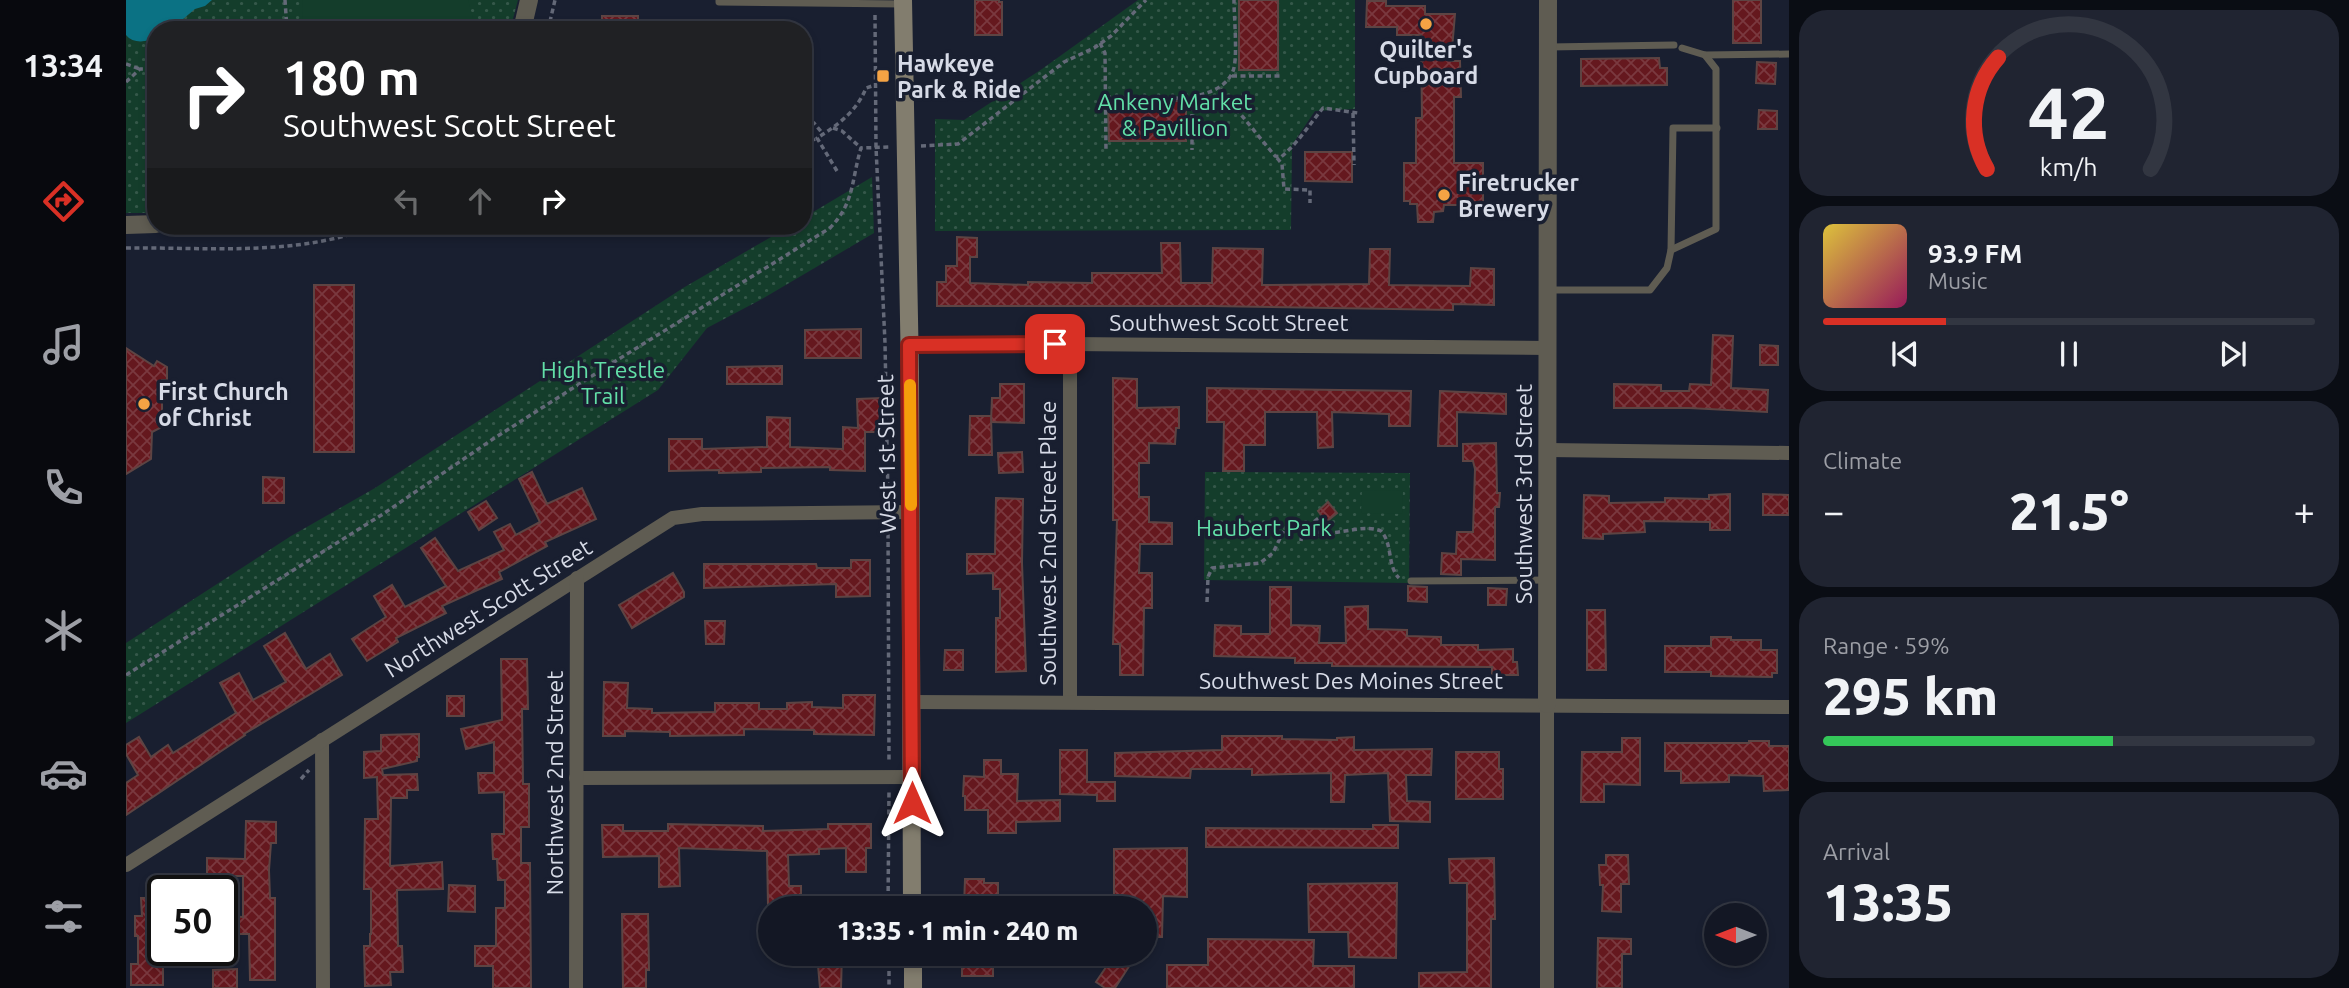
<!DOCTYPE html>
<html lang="en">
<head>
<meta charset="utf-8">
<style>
  body { margin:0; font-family:Ubuntu,sans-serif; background:#202431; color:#f1f3f6; height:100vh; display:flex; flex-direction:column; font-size:26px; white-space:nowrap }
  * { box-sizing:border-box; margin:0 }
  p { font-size:23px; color:#9d9fa6 }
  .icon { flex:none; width:38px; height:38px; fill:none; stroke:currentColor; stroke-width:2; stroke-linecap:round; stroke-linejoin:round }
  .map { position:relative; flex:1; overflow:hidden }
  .drawer { display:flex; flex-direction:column; gap:10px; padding:10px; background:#0a0d14; width:560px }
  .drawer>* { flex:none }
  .top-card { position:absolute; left:21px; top:21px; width:665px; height:214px; border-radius:28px; box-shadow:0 4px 10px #0003,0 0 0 2px #323641; background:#202124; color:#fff; overflow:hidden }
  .needle { width:46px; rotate:270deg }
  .fabs { position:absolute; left:1578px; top:903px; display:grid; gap:14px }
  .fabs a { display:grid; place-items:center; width:63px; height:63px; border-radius:50%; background:#131724; box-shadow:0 4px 10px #0003,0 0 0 2px #323641; font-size:35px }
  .speed { position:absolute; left:21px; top:875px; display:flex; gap:14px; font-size:35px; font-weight:700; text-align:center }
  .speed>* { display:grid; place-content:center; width:91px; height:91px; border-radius:50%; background:#131724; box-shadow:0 4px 10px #0003,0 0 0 2px #323641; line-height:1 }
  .speed .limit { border:4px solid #111; border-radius:10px; background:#fff; color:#111 }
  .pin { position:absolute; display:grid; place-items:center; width:60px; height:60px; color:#fff; margin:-30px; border-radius:14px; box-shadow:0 4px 10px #0006 }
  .me { position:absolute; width:77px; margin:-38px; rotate:0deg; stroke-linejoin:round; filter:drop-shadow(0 0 5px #0008) }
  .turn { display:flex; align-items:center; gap:24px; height:147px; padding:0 21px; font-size:32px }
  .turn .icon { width:91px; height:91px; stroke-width:2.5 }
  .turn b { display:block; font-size:49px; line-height:60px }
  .lanes { display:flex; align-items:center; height:66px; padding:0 21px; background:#0003; justify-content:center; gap:35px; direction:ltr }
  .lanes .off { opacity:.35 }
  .big { font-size:52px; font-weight:800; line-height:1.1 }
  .drawer .widget { flex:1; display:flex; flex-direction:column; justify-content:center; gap:10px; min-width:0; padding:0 24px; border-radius:28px; background:#202431 }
  .drawer .dial { align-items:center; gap:0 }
  .dial svg { height:182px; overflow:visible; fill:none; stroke:#323641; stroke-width:7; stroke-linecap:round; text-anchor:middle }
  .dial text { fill:#f1f3f6; stroke:none }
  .song { display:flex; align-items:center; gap:21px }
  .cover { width:84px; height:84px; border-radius:10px; background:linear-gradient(135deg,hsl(50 70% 55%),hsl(330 70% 35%)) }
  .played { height:7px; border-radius:4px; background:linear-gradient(90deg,#d93025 25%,#323641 25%) }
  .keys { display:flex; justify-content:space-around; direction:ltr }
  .heat { display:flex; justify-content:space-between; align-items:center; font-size:38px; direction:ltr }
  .charge { height:10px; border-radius:5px; background:linear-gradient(90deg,#34c759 59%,#323641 0) }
  .trip { position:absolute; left:632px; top:896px; width:399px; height:70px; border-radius:35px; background:#131724; box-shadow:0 4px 10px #0003,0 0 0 2px #323641; font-weight:800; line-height:70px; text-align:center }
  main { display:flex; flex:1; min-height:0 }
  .dock { display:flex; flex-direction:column; width:126px; justify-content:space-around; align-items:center; background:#08090e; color:#9d9fa6 }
  .dock .icon { width:49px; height:49px }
  .dock .selected { color:#d93025 }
  .dock b { font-size:32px; color:#f1f3f6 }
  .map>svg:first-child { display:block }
  .park { fill:url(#park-dots) }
  .pitch { fill:#143d2b }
  .water { fill:#0b7284 }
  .building { fill:url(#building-cross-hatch); stroke:#5d4443; stroke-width:2 }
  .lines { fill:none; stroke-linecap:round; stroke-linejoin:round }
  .path { stroke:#646978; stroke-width:3.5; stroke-dasharray:5 3.5; stroke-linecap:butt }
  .service { stroke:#5f5c52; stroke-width:7 }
  .minor { stroke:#5f5c52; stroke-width:14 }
  .tertiary { stroke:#5f5c52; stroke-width:18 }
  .secondary { stroke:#827d6e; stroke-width:18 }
  .route-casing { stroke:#8d1f18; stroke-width:18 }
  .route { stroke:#d93025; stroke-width:12 }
  .slow { stroke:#f59e0b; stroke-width:12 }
  .poi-dot { fill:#f4a344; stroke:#191f30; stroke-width:2.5 }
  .labels { text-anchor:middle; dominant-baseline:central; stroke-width:7; stroke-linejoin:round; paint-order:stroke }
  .poi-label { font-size:23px; font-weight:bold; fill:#d7dbe7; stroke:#191f30; text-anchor:start }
  .park-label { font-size:23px; fill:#62e0a8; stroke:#191f30 }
  .street-label { font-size:23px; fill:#d7dbe7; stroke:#191f30 }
</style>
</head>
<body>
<main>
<nav class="dock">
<b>13:34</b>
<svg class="icon selected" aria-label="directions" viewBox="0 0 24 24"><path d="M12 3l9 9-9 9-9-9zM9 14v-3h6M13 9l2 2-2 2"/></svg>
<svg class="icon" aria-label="music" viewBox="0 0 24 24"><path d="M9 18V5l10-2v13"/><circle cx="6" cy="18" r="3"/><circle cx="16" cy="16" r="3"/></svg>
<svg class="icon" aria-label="phone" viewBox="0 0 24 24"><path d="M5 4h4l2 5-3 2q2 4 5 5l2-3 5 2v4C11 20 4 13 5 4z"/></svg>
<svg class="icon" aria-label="climate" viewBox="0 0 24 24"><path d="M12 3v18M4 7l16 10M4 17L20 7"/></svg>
<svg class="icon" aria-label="car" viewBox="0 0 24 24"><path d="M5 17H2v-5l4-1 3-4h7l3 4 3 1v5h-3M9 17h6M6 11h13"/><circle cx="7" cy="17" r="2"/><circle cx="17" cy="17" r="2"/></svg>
<svg class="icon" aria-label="filters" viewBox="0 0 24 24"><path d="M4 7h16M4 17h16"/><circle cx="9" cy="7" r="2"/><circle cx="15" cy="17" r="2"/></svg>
</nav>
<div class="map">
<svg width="1663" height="988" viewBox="0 0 1663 988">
  <defs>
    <pattern id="park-dots" width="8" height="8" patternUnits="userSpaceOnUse" patternTransform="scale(1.75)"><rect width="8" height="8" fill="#143d2b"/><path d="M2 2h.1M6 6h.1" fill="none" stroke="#35584a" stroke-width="1.8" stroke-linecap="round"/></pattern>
    <pattern id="building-cross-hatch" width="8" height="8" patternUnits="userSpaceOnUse" patternTransform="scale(1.75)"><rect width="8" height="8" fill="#65181e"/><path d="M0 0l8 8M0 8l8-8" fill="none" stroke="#7a393f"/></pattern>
  </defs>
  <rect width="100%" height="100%" fill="#191f30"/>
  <!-- park -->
  <g class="park">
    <path d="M0,0H392L384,30H30V213H0Z"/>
    <path d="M1012,0H1229V109L1189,111L1166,145L1165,230L809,231V119L838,120L916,69Z"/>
    <path d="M746,177L748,233L636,299L581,328L532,390L0,723V643L165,536L249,488L557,288L664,226H677V218Z"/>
    <path d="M1079,472L1284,473L1283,583L1078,580Z"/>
  </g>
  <!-- pitch -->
  <g class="pitch">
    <path d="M176,0H342L347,18V30H177Z"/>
    <path d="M1236,490L1277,491L1276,514L1235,513Z"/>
  </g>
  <!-- water -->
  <path class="water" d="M0,0H86L79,6L69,9L44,30H30V38C20,42 7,44 0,35Z"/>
  <!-- building -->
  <g class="building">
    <path d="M849,0H873V2H876V35H849Z"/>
    <rect x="1113" y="0" width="39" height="70"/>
    <rect x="1607" y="0" width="28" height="43"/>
    <path d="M1241,1H1260V6H1299V14H1329L1325,61H1334L1335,97H1328V163H1357V205H1318L1317,211L1308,212L1307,222H1292L1291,204H1284V201H1278V163H1290V118H1296L1295,35H1271V27H1240Z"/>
    <rect x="476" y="16" width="36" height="14"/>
    <path d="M1533,58L1534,68H1541V85L1455,86V59Z"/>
    <path d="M1631,62L1650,63L1649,84L1630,83Z"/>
    <path d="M982,101H1060V141H983Z"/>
    <path d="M1633,110L1651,111V129H1632Z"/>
    <path d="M1179,152H1226V182L1179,181Z"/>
    <path d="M831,237L851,238V257H844V283L902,285V282L966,283V273H1036L1035,243H1054L1055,283H1086L1087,248L1137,249L1136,285L1243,284L1244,249H1264L1263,285L1344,286L1345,268L1368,269V305L1327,304V310L1085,306H811V282H820V266H831Z"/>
    <rect x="188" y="285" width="40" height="167"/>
    <path d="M735,329V358H679V330Z"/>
    <path d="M1587,335L1607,336L1605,388L1642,390L1641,412L1563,408H1488V384L1535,385V391H1563L1564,384L1585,385Z"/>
    <path d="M1634,345L1652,346V365H1634Z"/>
    <path d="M0,348L28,366L31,361L41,367V380H36V427L26,432L25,459L0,474Z"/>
    <path d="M656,366V384H601V367Z"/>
    <path d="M987,378L1011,379V408L1053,407V428H1050L1049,444L1023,443V463H1013V497H1023V522L1046,523V544H1014L1013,573H1026V608H1018L1017,675H994V644H987L991,520H987Z"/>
    <path d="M874,384H898V423L865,422L866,398H874Z"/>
    <path d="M1081,388L1285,391L1284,426H1263V414L1206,412L1207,447L1192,448L1191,412H1139V445H1118V471H1097L1098,422H1081Z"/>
    <path d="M1314,391L1380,394V414L1331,412V446H1312Z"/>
    <path d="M756,398V432H739V471L704,470V467L635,468V472L593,473V470L543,471V439H576V449L641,447V417L664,418V447L717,449V427L732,428L731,399Z"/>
    <path d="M844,416H865L866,455H843Z"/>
    <path d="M1370,443L1371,493H1374L1373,507H1369V560L1335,559V575L1315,574L1316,553L1330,554L1331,532H1347L1349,469L1347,461H1337V444Z"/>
    <path d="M896,452L897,472L873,473L872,453Z"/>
    <path d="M406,472L421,504L456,488L470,519L419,542L421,546L373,572L376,579L316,606L320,613L270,638L272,642L241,661L226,639L260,617L248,596L266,585L279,607L320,586L295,548L309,538L332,571L378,550L368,532L384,524L390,535L414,522L393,479Z"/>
    <path d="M137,477L158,478V503H137Z"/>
    <path d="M1604,494V530H1584V522L1518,521L1519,532L1477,534V539L1457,538L1458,495L1483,496V503L1539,502V498L1583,499V495Z"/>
    <path d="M1637,494L1663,495V515H1637Z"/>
    <path d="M870,498L897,499L896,563L900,671L870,672V618H874V589H867V573L841,574V554H869Z"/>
    <path d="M360,501L371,518L353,530L342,512Z"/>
    <path d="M1202,502L1211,513L1200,522L1192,511Z"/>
    <path d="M725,560H744V596L710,597V584L578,588V564H690L691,568H725Z"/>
    <path d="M547,573L558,592V597L506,628L493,605Z"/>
    <path d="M1282,586L1301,587V602L1282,601Z"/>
    <path d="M1144,587H1165V625L1194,626L1193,643H1220L1219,607L1242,606V629L1281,630V636L1315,637V645H1352V650L1387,649V662H1391L1392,675H1366V667L1206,666V663H1169V658L1088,656L1089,625L1115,626V634H1144Z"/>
    <path d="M1362,588L1381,589L1380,605H1362Z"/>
    <path d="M1461,610H1479L1480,670H1461Z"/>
    <path d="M579,621H599L598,644H580Z"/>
    <path d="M159,633L180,669L204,654L216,675L118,734L119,735L0,815V783L12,775L0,754V745L13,737L25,757L42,745L47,753L110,713L94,683L113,673L127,700L160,682L138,646Z"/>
    <path d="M1585,637H1605V640H1635V650H1651V673H1646V677L1585,676V672H1539V646H1585Z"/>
    <path d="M819,650H837V670H818Z"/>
    <path d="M375,659H401L402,709H396L397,784H403V827H395V863H404L405,988H367V966H349V946H370V908H379V880H372L371,859H367L366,834H378V792L353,793L352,773H368V742L340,749L335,729L376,720Z"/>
    <path d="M478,682L502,683L501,708L526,709V713L589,712V703H633V709H661V703L686,702V707L717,708V695H749L748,735L688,734V730L618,729V735L544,736V732L499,731V736H477Z"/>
    <rect x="321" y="696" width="17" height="20"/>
    <path d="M293,734V757H291V761L256,769L257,775L291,774L292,790H281V798H265L264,866L316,862L317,889L271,890L272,946H276L277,972H264L265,985L239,986L238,946H244V934H245V889H238L239,819H252L251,777L238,778V752L255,751V735Z"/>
    <path d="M1096,736H1156V739L1211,740V738L1228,737V750L1306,749L1305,775H1280L1281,801L1304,802V822L1264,821L1262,773L1219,775L1218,802H1205V773L1126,775V769H1065L1064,778L989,776V753L1096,750Z"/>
    <path d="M1496,738H1514V785L1478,784V802H1455L1456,752H1496Z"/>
    <path d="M1623,741H1643V746H1663V790L1638,791L1637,776L1603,775V782L1555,783V771H1539V743H1623Z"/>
    <path d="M934,750H961V782H989V801H971V795L934,794Z"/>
    <path d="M1330,752H1373V769H1377V799H1330Z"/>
    <path d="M858,760H875V774H892L891,801L934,800V821L890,822V833H862V810H839V796H837L838,776L858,777Z"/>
    <path d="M120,821L150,822V843H145L143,870L144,898H149V980H124L123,934H96V916L117,917V876H81V858L119,859Z"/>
    <path d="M542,824L637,826V831L702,829V824H745V848H740V872H720V848L693,849V854L662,855L663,886H675V905L642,906L641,851L553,848L554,886L533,887V856L477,857L476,825H497V831H542Z"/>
    <path d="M1247,825H1272V848L1080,847V828L1247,829Z"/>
    <path d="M1061,848V897L1037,896L1036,937H1018V908H988V849Z"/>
    <path d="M1480,855H1502L1503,884H1495V912L1476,911L1477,885H1474L1473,865H1480Z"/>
    <path d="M1368,858L1369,919H1365V988H1293V973L1341,972V883H1324L1323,859Z"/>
    <rect x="47" y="875" width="19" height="16"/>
    <path d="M839,879H858V883H872V907L838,906Z"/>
    <path d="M1271,883L1270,958L1223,957L1222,932H1183L1182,884Z"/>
    <path d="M323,885L349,886V912L322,911Z"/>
    <path d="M15,898H37V985H5V964H12V936H9V916H16Z"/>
    <path d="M496,914H522L523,970H520V988H497Z"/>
    <path d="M1472,938L1505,939V954H1496V988H1471Z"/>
    <path d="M1082,939L1188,940L1187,966H1228V988H1041V965H1082Z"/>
    <path d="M691,954H716L715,988H694Z"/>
    <path d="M867,954V976H836V955Z"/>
    <path d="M989,954H1011L989,988H979L970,982Z"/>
    <path d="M111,969V988H87V970Z"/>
  </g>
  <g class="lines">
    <!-- path -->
    <g class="path">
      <path d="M159,0L161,30"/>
      <path d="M749,15L750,147L759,343L762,497"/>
      <path d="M113,30L115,26"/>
      <path d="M422,30L429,0"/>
      <path d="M974,43L979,53L980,152"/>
      <path d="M0,64L14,69"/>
      <path d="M1106,76H1156"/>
      <path d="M0,82L14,69H30"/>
      <path d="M1094,89L1149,156L1155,157C1172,143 1183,125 1197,108L1232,113"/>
      <path d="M980,97C1014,97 1092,109 1107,71C1112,59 1108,16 1108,0"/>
      <path d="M1066,97V150"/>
      <path d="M1227,113L1228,165"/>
      <path d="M677,120L688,123L697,134"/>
      <path d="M707,128L716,131L735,148"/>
      <path d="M677,145L691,138"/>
      <path d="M795,146L832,144L938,62L968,48L985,36L1020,0"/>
      <path d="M1151,158L1156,164L1158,189L1184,190V203"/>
      <path d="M711,171L691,138C712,125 731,111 740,88L749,85"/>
      <path d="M0,248C83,247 171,257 249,226"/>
      <path d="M762,525L763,763"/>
      <path d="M1175,541L1176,531L1194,517"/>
      <path d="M1081,602L1082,577L1086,568L1134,563L1147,553L1159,528C1174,522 1184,532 1198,533C1216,534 1238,524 1255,531C1267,544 1261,566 1273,578"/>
      <path d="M0,675L257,514L367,439L480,367L704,228C729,202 725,181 735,148L763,147"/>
      <path d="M175,779L183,770"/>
      <path d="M762,908L763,791"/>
      <path d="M763,954V988"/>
    </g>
    <!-- service -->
    <g class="service">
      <path d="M593,0V2L776,4"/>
      <path d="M1423,47L1548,45"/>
      <path d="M1579,55L1663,54"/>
      <path d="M1545,250L1547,128H1591"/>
      <path d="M1422,290H1524L1541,268L1545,250L1590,229V69L1579,55L1556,48"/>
      <path d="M1285,581L1421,580"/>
    </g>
    <!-- minor -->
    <g class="minor">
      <path d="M944,344V701"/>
      <path d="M784,345L944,344L1422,348"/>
      <path d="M1422,450L1663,453"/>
      <path d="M786,702L1663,707"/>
      <path d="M1421,704V988"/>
      <path d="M196,740L197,988"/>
      <path d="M450,778L786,777"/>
      <path d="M0,865L547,518L576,514L785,512"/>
      <path d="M450,988L451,578"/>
    </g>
    <!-- tertiary -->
    <g class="tertiary">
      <path d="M396,30L403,0"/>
      <path d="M0,225L30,224"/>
      <path d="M1421,704L1422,0"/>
    </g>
    <!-- secondary -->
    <g class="secondary">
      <path d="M777,0L784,372L786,908"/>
      <path d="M787,954V988"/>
    </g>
  </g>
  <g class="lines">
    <!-- route casing -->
    <g class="route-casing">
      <path id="route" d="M786,803L783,345L929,344"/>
    </g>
    <!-- route -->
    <use href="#route" class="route"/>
    <!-- slow -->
    <path class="slow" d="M784,385L785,505"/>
  </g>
  <!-- markers -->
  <g class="poi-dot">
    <circle cx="1300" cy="24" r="7"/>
    <rect x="750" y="69" width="14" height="14" rx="3.5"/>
    <circle cx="1318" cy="195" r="7"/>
    <circle cx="18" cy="404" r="7"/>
  </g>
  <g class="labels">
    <!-- poi labels -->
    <g class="poi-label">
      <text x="1300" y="49" text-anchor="middle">Quilter's<tspan x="1300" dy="26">Cupboard</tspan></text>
      <text x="771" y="63">Hawkeye<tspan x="771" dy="26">Park &amp; Ride</tspan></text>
      <text x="1332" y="182">Firetrucker<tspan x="1332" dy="26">Brewery</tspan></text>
      <text x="32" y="391">First Church<tspan x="32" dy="26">of Christ</tspan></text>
    </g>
    <!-- park labels -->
    <g class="park-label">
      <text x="1049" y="101">Ankeny Market<tspan x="1049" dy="26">&amp; Pavillion</tspan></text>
      <text x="477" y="369">High Trestle<tspan x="477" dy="26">Trail</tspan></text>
      <text x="1138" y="527">Haubert Park</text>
    </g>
    <!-- street labels -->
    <g class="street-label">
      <text x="1103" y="322">Southwest Scott Street</text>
      <text transform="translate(760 454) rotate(-91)">West 1st Street</text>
      <text transform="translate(1397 494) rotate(-90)">Southwest 3rd Street</text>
      <text transform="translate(921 543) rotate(-90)">Southwest 2nd Street Place</text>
      <text transform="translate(362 608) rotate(-32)">Northwest Scott Street</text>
      <text x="1225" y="680">Southwest Des Moines Street</text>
      <text transform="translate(428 783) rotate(-90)">Northwest 2nd Street</text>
    </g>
  </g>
</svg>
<div class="fabs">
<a><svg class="needle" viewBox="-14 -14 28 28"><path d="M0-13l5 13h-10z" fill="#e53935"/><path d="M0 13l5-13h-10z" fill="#9d9fa6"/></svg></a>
</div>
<div class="speed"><div class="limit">50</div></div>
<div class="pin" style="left:929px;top:344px;background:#d93025"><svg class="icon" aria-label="arrive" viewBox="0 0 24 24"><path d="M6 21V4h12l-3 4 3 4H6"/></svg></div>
<svg class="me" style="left:786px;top:803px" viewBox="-20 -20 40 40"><path d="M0-17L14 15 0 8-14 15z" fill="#d93025" stroke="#fff" stroke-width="4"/></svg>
<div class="trip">13:35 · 1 min · 240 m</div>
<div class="top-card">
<div class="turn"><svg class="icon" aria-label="right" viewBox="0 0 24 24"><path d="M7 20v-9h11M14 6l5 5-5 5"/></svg><div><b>180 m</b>Southwest Scott Street</div></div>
<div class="lanes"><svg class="icon off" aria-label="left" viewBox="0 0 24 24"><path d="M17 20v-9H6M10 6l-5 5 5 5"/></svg><svg class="icon off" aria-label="ahead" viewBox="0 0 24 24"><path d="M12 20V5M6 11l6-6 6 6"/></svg><svg class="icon" aria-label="right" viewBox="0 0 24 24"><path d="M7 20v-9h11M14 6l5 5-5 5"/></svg></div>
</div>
</div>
<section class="drawer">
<div class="widget dial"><svg viewBox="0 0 100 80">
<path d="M14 69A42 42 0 1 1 86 69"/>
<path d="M14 69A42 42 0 0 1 19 20" stroke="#d93025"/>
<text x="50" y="56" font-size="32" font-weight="700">42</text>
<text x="50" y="72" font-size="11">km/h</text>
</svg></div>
<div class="widget">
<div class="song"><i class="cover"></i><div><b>93.9 FM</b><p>Music</p></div></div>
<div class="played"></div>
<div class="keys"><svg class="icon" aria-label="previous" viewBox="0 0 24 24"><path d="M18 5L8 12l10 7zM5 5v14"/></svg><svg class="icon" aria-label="pause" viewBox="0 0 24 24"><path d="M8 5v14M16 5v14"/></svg><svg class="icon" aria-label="next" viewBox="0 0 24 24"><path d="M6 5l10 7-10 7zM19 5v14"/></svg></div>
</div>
<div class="widget"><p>Climate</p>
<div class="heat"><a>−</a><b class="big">21.5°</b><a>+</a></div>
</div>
<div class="widget"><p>Range · 59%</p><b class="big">295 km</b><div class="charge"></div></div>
<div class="widget"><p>Arrival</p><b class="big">13:35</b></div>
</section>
</main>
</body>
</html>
